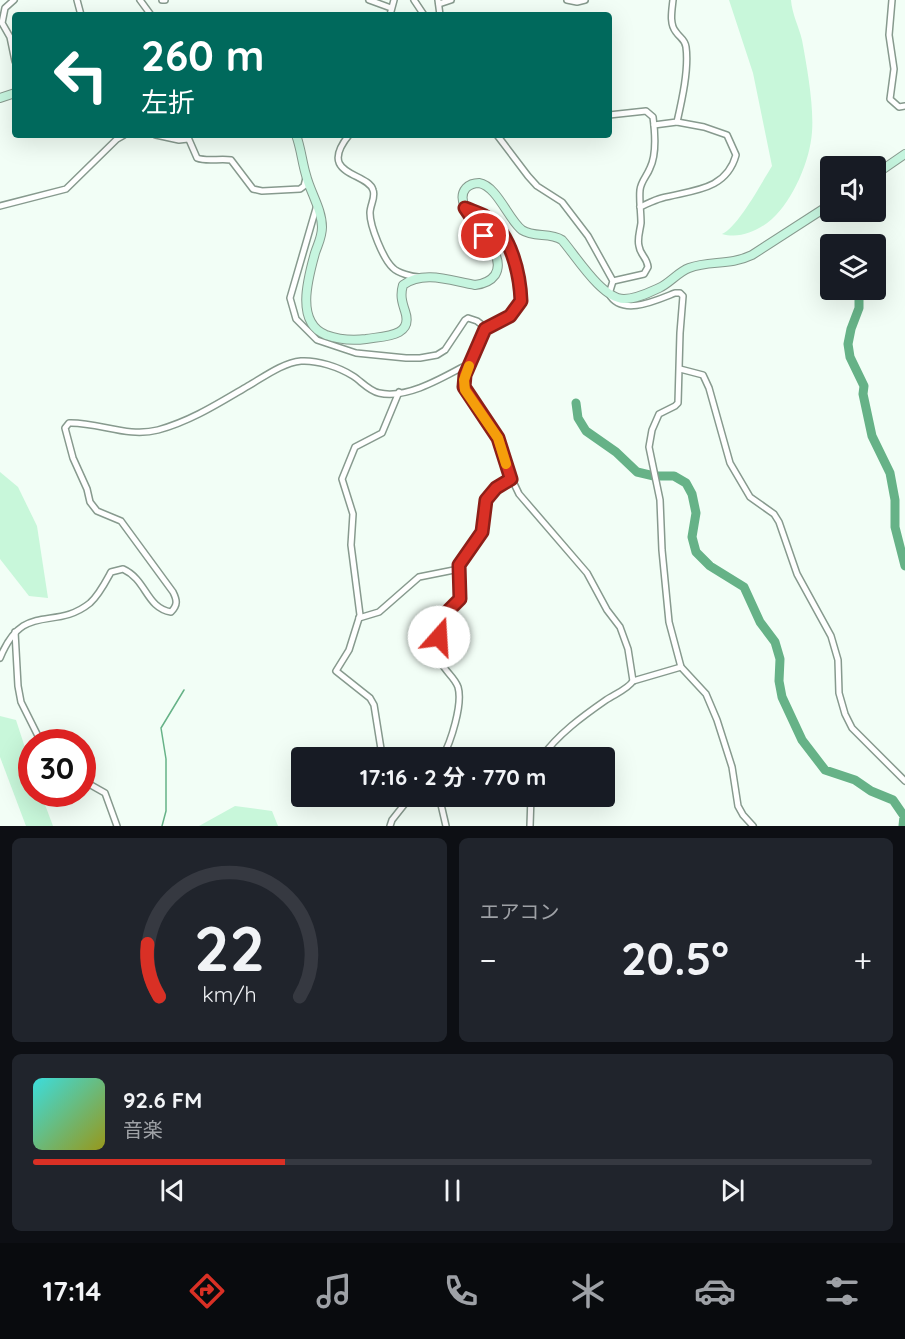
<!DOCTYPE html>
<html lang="ja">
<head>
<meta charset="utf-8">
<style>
  body { margin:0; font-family:Quicksand,"Noto Sans JP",sans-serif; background:#20242c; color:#f1f3f6; height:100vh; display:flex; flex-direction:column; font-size:22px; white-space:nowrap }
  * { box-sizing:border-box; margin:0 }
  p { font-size:20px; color:#9ea1a6 }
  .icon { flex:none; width:33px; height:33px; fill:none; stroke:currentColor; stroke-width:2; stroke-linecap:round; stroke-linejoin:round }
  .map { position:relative; height:826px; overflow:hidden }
  .panel { display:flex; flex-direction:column; gap:12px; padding:12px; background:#0d0f14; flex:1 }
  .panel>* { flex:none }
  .guide { position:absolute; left:12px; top:12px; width:600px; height:126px; border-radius:6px; box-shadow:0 6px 24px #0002; background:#00695c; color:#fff; overflow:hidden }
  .controls { position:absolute; left:820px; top:156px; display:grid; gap:12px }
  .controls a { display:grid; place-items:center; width:66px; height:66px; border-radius:6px; background:#171b24; box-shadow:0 6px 24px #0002; font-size:30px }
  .speed { position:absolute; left:18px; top:729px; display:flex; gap:12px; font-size:30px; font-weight:700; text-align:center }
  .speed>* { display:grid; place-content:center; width:78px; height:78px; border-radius:50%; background:#171b24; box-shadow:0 6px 24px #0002; line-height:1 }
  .speed .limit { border:9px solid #d22; background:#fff; color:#111 }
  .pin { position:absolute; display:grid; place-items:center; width:51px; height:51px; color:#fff; margin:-26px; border:3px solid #fff; border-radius:50%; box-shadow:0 2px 6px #0007 }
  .me { position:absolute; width:66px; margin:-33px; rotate:19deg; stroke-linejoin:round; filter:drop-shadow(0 0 4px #0008) }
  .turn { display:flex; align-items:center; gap:21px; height:126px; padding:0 30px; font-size:27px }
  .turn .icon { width:78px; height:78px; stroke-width:2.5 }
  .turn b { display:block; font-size:42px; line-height:51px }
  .big { font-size:45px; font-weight:700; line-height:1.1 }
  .panel .tile { flex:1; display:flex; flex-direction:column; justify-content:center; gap:9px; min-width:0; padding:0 21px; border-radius:9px; background:#20242c }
  .panel .dial { align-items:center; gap:0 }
  .dial svg { height:156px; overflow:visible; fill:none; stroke:#363941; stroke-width:7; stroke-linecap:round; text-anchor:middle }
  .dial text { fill:#f1f3f6; stroke:none }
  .song { display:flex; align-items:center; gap:18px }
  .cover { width:72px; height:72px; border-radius:9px; background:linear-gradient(135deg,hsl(180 70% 55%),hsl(60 70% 35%)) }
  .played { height:6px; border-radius:3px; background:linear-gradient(90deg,#d93025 30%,#363941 30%) }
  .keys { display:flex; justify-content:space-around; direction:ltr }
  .heat { display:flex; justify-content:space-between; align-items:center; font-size:33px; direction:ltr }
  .panel .tiles { flex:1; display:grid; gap:12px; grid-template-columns:1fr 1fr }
  .tile:last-child { grid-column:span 2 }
  .trip { position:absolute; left:291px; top:747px; width:324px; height:60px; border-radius:6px; background:#171b24; box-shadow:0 6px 24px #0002; font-weight:700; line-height:60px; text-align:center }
  .menu { display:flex; height:96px; justify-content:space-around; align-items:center; background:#090b0e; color:#9ea1a6 }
  .menu .icon { width:42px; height:42px }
  .menu .on { color:#d93025 }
  .menu b { font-size:27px; color:#f1f3f6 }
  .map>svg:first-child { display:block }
  .green { fill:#c8f7da }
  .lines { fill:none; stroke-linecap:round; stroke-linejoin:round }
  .stream { stroke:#66b287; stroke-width:1.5 }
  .river { stroke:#66b287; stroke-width:9 }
  .street-casing { stroke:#879a8e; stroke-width:8 }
  .secondary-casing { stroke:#879a8e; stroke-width:10 }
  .street { stroke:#fff; stroke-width:5 }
  .secondary { stroke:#c6f5df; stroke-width:8 }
  .route-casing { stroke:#8d1f18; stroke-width:15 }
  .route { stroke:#d93025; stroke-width:10 }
  .slow { stroke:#f59e0b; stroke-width:10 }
</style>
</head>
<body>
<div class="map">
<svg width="905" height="826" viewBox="0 0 905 826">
  <rect width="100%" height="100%" fill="#f2fef6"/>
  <!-- green -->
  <g class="green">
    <path d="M729,0H791C792,14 799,27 802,40C807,67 814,106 812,132C810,161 793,200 772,219C758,231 740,239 722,234C738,227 762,182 772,166L753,73Z"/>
    <path d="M0,472L18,487L37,526L48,598L29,596L0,559Z"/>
    <path d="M0,716L16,720L31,766L32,794H41L53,826H26L0,757Z"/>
    <path d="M235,806L272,811L278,826H199Z"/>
  </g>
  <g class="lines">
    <!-- stream -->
    <path class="stream" d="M162,826L166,811V759L161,728L184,690"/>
    <!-- river -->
    <g class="river">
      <path d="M859,298V308L851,329L848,344L850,357L864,386L863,394L872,436L890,473L895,500V527L905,566"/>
      <path d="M576,403L578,418L586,431L616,452L637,472L654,476H674L686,483L692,494L696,513L692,537L696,552L710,566L744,587L760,622L775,642L780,659L779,681L782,697L802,740L825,770L855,780L871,791L893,800L904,816L903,826"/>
    </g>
    <!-- street casing -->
    <g class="street-casing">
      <g id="street">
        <path d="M14,0L5,8L2,23L10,37L15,61"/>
        <path d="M77,0L81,15"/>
        <path d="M140,0L151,15"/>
        <path d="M162,0H165"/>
        <path d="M369,0L391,8"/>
        <path d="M414,0L424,15"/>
        <path d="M438,0L440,15"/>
        <path d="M567,0L577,2L585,0"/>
        <path d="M892,0L889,35L894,69L890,99L899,107L905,106"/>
        <path d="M439,4L451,0"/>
        <path d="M390,15L394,0"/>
        <path d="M609,115L646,111L653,117C655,132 657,154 650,168C647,176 641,181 640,190C639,201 641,212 641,223C640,231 637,239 639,246C640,255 647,257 648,267L644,274L613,281"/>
        <path d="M654,125L677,122C682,100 689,69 686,47C685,39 680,38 676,32C669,24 672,10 673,0"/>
        <path d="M156,135L179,140L188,139"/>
        <path d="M187,135L197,158C207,162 220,158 231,160L253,189L262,191L300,189L304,186L306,178"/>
        <path d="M349,135C316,176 368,172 373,190C376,197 370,205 370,213C370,226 383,259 393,268C398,273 412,277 419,277"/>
        <path d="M497,135L528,176L537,186L562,202L588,236L613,281L609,294C622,317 657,300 675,293H680L683,296L680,333L678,403L675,406L659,414L652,430L649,447L660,500L662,550L669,622L681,667L706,694L717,720L732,767L738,806L743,815L753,826"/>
        <path d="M317,205L290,298L296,319L317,340L356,353L406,358H420L437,355L445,350L465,320L468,318L477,321L486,328"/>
        <path d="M0,206L66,189L117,139L124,135"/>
        <path d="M640,207C647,204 654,200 662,198C692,190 726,191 736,155L727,135L704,127L677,122"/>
        <path d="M465,208C472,211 482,213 488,218C513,236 520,272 521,301L510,316L485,329L465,375V390L498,438L509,473L519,494L587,573L607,610L620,627L628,649L633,681"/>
        <path d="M680,369L703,375L709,388L730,463L750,497L774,514L779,522L797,574L831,636L838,660L839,693L845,714L852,728L905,781"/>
        <path d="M359,618L379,612L419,577L459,569"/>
        <path d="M15,632L18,686L21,702L41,742"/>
        <path d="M0,658C24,600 54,632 90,603C99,595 105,583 111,572L123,569C147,580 146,608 171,612C178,605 177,600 173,592L121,521L97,511L90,502L87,489L73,458L65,428L69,423C99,422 127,438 158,430C191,421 219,403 248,386C264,377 282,363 301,361C317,360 339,367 353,376C361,381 369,391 379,393C408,400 447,375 472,362"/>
        <path d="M385,758L381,749L374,705L370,698L336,671L349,650L360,615L351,545L353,514L342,479L355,447L382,433L399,392"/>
        <path d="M442,758C451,742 463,704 458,687C455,678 446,672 442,664C437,655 436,628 441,619C445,611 454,606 460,599L459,565L482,532L486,500L496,488L511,479"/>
        <path d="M541,758C558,734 583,716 606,700C615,694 628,689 633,681L681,667"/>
        <path d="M82,780L105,793L117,826"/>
        <path d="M439,796L446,826"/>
        <path d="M390,826L392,820L411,796"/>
        <path d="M530,826L531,796"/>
      </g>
    </g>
    <!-- secondary casing -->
    <g class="secondary-casing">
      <g id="secondary">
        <path d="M0,98L15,93"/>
        <path d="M296,135C301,148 302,162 306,175C310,192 322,209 322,227C322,237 318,244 315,253C308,278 295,323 326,335C340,340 351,341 366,339C384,336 414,337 405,311C402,302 400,295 403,285C424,270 451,281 475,285C483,284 490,282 495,275C512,248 447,210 466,188C469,185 474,183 479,183C497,186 508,219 522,230C534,238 550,232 562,240C576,256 602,299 624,299C636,299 648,293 659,288C670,283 678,272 689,268C710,260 729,266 752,255L831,204"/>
        <path d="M876,174L905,154"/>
      </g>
    </g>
    <!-- street -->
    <use href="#street" class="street"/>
    <!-- secondary -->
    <use href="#secondary" class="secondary"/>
  </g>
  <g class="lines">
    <!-- route casing -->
    <g class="route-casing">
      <path id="route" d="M439,637L440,619L460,599L459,565L482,532L486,500L496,488L511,479L498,438L464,387L465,375L485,329L510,316L521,301C520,274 511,233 486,217C480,213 472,211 465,208L484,236"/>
    </g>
    <!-- route -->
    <use href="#route" class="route"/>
    <!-- slow -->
    <path class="slow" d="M469,366L464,380L465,390L498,438L506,464"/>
  </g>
</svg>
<div class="controls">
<a><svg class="icon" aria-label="sound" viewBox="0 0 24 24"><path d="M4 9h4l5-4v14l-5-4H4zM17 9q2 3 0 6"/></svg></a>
<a><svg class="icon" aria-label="layers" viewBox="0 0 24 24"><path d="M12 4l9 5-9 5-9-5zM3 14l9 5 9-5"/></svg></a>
</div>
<div class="speed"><div class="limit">30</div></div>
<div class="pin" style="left:484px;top:236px;background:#d93025"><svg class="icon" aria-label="arrive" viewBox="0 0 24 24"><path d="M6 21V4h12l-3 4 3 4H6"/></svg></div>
<svg class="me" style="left:439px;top:637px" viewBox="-20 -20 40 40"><circle r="19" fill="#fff"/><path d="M0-13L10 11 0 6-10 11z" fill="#d93025"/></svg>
<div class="trip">17:16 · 2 分 · 770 m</div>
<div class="guide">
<div class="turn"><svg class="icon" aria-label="left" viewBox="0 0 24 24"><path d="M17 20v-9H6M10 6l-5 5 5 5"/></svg><div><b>260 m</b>左折</div></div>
</div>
</div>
<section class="panel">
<div class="tiles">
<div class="tile dial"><svg viewBox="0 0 100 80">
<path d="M14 69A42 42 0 1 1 86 69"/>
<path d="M14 69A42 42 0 0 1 8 42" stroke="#d93025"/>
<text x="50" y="56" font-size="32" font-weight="700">22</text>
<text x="50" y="72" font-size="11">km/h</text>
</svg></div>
<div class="tile"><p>エアコン</p>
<div class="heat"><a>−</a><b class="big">20.5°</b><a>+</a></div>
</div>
<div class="tile">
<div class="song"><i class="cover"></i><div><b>92.6 FM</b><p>音楽</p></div></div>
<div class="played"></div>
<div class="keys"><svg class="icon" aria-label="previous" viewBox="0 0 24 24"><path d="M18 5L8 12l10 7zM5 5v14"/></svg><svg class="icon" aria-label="pause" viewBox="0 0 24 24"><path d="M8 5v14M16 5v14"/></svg><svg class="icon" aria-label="next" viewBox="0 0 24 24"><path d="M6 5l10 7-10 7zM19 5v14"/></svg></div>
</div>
</div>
</section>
<nav class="menu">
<b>17:14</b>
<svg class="icon on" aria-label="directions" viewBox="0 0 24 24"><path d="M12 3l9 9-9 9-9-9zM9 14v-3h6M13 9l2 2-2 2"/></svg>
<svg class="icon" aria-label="music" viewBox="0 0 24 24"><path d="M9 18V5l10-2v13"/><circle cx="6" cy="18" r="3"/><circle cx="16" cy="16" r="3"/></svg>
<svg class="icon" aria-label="phone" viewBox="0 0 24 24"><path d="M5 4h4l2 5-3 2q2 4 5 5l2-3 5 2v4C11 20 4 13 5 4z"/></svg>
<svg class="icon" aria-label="climate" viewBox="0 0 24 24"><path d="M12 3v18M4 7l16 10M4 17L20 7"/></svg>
<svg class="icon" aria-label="car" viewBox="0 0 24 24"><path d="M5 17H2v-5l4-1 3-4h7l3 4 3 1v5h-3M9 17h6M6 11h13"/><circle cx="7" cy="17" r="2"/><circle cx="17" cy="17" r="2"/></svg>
<svg class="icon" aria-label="filters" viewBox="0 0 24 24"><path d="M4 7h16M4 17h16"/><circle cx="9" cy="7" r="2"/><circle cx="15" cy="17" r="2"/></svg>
</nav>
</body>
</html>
